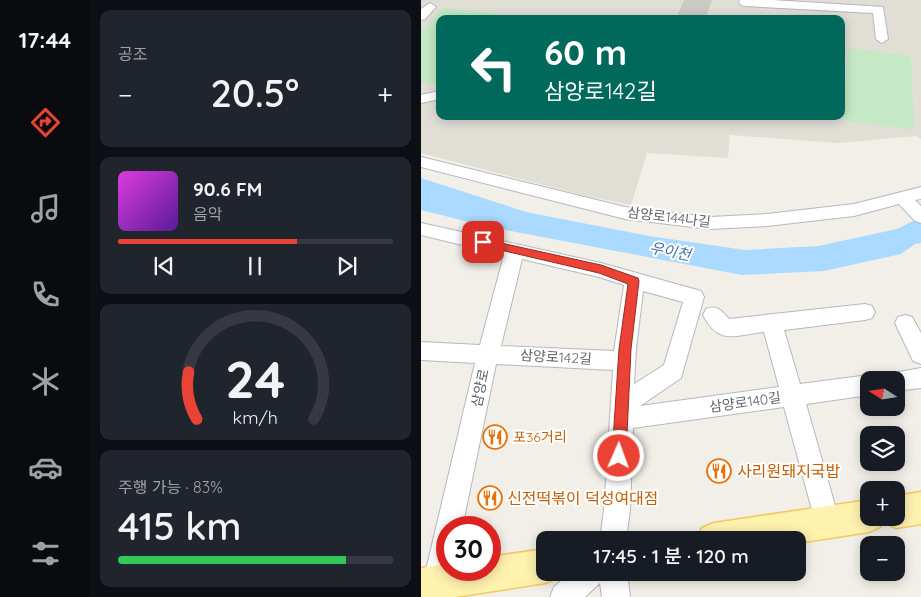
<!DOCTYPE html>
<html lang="ko">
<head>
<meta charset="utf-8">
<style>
  body { margin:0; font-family:Quicksand,"Noto Sans KR",sans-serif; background:#20242c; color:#f1f3f6; height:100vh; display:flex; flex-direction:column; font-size:19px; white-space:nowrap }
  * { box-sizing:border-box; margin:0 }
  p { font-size:16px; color:#9ea1a6 }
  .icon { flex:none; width:28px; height:28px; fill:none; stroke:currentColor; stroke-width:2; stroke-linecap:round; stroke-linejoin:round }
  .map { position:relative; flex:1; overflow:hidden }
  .sheet { display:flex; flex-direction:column; gap:10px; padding:10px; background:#0d0f14; width:331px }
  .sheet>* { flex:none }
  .banner { position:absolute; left:15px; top:15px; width:409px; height:105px; border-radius:10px; box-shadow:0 2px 12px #0003; background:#00695c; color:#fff; overflow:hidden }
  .needle { width:32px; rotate:282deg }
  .fabs { position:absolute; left:439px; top:371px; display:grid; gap:10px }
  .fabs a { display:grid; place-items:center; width:45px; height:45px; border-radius:10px; background:#171b24; box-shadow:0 2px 12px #0003; font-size:25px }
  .speed { position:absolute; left:15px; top:516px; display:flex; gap:10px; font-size:25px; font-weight:700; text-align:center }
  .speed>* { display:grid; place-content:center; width:65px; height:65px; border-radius:50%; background:#171b24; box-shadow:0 2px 12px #0003; line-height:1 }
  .speed .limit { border:8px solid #d22; background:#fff; color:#111 }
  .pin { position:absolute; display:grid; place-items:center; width:42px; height:42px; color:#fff; margin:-21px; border-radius:10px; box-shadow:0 2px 8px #0006 }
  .me { position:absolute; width:55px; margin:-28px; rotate:2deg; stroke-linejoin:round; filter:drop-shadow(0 0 4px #0008) }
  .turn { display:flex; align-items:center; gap:18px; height:105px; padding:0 25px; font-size:22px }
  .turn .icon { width:65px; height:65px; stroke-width:2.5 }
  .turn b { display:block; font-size:35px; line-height:42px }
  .big { font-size:38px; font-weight:600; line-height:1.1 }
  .sheet .widget { flex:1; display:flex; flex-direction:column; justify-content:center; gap:8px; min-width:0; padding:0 18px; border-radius:10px; background:#20242c }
  .sheet .dial { align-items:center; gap:0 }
  .dial svg { height:130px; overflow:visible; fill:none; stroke:#363941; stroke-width:7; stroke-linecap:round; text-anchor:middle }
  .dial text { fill:#f1f3f6; stroke:none }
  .song { display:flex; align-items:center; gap:15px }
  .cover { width:60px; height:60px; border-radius:8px; background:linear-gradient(135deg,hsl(300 70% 55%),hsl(270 70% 35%)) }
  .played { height:5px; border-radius:2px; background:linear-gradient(90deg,#ea4335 65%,#363941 65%) }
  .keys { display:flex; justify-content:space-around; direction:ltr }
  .heat { display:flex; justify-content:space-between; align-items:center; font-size:28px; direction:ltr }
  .charge { height:8px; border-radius:4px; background:linear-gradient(90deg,#34c759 83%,#363941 0) }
  .trip { position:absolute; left:115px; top:531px; width:270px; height:50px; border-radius:10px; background:#171b24; box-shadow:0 2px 12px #0003; font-weight:600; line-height:50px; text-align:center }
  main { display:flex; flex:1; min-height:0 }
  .dock { display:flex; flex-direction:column; width:90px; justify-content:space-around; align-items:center; background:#090b0e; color:#9ea1a6 }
  .dock .icon { width:35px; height:35px }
  .dock .current { color:#ea4335 }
  .dock b { font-size:22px; color:#f1f3f6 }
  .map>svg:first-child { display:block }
  .education { fill:#e1ded6; fill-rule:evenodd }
  .green { fill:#c5e8c5 }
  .water { fill:#aadaff }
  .building { fill:#cccac5 }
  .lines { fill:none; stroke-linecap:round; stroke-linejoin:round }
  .minor-casing { stroke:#b5b8bc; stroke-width:2 }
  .major-casing { stroke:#f2c960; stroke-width:3 }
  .minor { fill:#fff; fill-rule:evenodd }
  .major { fill:#fff2af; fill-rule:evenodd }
  .route { fill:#ea4335; stroke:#982c22 }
  .labels { text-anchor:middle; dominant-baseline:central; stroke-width:4; stroke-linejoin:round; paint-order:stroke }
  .street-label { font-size:14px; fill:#5f6368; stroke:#fff }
  .food-label { font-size:14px; fill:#c56008; stroke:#fff; text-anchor:start }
  .water-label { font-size:15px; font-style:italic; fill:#4174aa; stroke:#fff }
  .near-food-label { font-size:16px; fill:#c56008; stroke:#fff; text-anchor:start }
</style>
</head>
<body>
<main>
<nav class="dock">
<b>17:44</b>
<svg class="icon current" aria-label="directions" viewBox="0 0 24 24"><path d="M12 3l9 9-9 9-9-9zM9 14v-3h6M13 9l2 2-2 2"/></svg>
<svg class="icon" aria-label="music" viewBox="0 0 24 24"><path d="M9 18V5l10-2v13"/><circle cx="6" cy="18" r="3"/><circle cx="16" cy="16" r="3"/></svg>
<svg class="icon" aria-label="phone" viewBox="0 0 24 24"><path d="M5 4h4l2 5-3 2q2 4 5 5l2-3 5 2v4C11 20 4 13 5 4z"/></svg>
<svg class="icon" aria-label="climate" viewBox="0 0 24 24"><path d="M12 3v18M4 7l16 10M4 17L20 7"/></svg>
<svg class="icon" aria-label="car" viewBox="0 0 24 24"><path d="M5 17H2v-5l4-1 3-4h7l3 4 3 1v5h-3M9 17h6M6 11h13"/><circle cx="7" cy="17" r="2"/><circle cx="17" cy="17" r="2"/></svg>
<svg class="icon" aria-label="filters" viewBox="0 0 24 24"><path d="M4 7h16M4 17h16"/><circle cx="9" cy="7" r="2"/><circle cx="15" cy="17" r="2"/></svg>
</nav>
<section class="sheet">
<div class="widget"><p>공조</p>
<div class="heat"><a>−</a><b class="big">20.5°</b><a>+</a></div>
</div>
<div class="widget">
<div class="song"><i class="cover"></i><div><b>90.6 FM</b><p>음악</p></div></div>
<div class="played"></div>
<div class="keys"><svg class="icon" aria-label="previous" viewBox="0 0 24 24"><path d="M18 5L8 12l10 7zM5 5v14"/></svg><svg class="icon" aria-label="pause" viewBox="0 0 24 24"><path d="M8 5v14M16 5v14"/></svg><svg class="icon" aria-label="next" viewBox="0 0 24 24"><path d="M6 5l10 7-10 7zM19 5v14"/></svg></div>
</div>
<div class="widget dial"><svg viewBox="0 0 100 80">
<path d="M14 69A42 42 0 1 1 86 69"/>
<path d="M14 69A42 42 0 0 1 9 40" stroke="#ea4335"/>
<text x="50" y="56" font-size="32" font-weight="700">24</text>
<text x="50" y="72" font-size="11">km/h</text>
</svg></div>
<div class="widget"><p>주행 가능 · 83%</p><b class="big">415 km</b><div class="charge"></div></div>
</section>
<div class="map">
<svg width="500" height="597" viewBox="0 0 500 597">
  <rect width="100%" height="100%" fill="#f1efe8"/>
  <!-- education -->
  <path class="education" d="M0,0H500V139L496,136L417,143L309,135L307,158L226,153L210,205L165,196L0,153ZM19,19H420V116H19Z"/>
  <!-- green -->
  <g class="green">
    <path d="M22,8L78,14L73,19H19V85L0,83V31Z"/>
    <path d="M427,48L490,56L493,130L421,120Z"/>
  </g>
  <!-- water -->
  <path class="water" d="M0,178L105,212L228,236L324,250L397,246L476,229L500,217V243L494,244L480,254L403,271L321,275L64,226L0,210Z"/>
  <!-- building -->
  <path class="building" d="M263,0H291L284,19H255Z"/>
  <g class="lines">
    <!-- minor casing -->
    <g class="minor-casing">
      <g id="minor">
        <path d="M319,0H351L462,7L467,39L461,43L455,39L452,13L324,6L320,5L318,2Z"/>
        <path d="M9,3L15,7L4,19L0,20V9Z"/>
        <path d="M19,91V99L0,103V95Z"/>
        <path d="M0,157L204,207L289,217L346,214L433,204L500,187V199L494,200L500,206V223L494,221L478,204L433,216L346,226L289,229L204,219L0,167Z"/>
        <path d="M0,223L180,263L280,291L283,297L260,378L219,406L358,387L343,332C314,335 298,346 282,315L285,309C296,305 300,310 308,319L444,304L451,306L454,312L451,318L444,320L363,330L379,384L448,375L457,380H448V395L385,404L419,523L415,532L406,536L397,532L363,407L212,428L209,510L205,540H179L183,510L192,370L75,364L41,528H26V570H33L26,593L16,597L6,593L2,583L54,363L0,360V342L59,345L83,255L0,235ZM101,259L178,277L203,285L193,351L80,346ZM222,291L262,302L243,365L213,384L215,349Z"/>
        <path d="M484,315L491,317L500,333V364L492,361L474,323L477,317Z"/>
        <path d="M500,368V388L475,391V380H464L467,374Z"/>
        <path d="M150,572H206L209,597H181L179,583L164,597H129L133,587Z"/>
      </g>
    </g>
    <!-- major casing -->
    <g class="major-casing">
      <g id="major">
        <path d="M500,492V524L475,528L464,523L462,520L459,527L448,532L376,543V540H276L281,528L293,523L448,500V518H475V496Z"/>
        <path d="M124,549V572H138L136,578L124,583L34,597H0V568L26,564V570H69V557Z"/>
      </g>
    </g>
    <!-- minor -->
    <use href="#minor" class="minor"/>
    <!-- major -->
    <use href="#major" class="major"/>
  </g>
  <!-- route -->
  <path class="route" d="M62,239L180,265L217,278L218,281L210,349L205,456L203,460L198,462L193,460L191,456L198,349L207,284L178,273L58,245L56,242L58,240Z"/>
  <!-- icons -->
  <defs>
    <g id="restaurant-ring" transform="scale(1.25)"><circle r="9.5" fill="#fff" stroke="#e8710a" stroke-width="1.5"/><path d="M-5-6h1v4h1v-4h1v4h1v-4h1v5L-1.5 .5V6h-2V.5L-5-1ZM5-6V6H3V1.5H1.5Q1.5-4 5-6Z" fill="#e8710a"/></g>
  </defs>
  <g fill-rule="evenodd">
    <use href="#restaurant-ring" x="74" y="437"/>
    <use href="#restaurant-ring" x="298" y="471"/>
    <use href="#restaurant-ring" x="69" y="498"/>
  </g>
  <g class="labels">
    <!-- street labels -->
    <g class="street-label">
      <text transform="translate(248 217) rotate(7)">삼양로144나길</text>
      <text transform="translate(135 357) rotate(3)">삼양로142길</text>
      <text transform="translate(59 388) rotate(-78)">삼양로</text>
      <text transform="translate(324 402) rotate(-8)">삼양로140길</text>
    </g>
    <!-- food labels -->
    <g class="food-label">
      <text x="92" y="437">포36거리</text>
    </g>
    <!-- water labels -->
    <g class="water-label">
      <text transform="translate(249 251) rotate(11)">우이천</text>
    </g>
    <!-- near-food labels -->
    <g class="near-food-label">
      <text x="316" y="471">사리원돼지국밥</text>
      <text x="86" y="498">신전떡볶이 덕성여대점</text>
    </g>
  </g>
</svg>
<div class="fabs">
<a><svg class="needle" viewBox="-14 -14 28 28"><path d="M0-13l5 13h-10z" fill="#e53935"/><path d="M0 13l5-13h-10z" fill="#9ea1a6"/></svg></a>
<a><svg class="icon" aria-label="layers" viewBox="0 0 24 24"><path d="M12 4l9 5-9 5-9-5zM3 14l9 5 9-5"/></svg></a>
<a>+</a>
<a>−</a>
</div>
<div class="speed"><div class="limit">30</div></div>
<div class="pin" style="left:62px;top:242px;background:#d93025"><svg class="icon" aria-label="arrive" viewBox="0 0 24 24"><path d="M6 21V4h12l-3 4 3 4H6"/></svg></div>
<svg class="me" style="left:198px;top:456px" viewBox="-20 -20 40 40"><circle r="17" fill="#ea4335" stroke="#fff" stroke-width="3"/><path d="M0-11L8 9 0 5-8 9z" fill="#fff"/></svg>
<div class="trip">17:45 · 1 분 · 120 m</div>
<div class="banner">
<div class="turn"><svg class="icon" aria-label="left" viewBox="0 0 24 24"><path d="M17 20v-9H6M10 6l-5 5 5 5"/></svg><div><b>60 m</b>삼양로142길</div></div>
</div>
</div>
</main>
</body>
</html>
